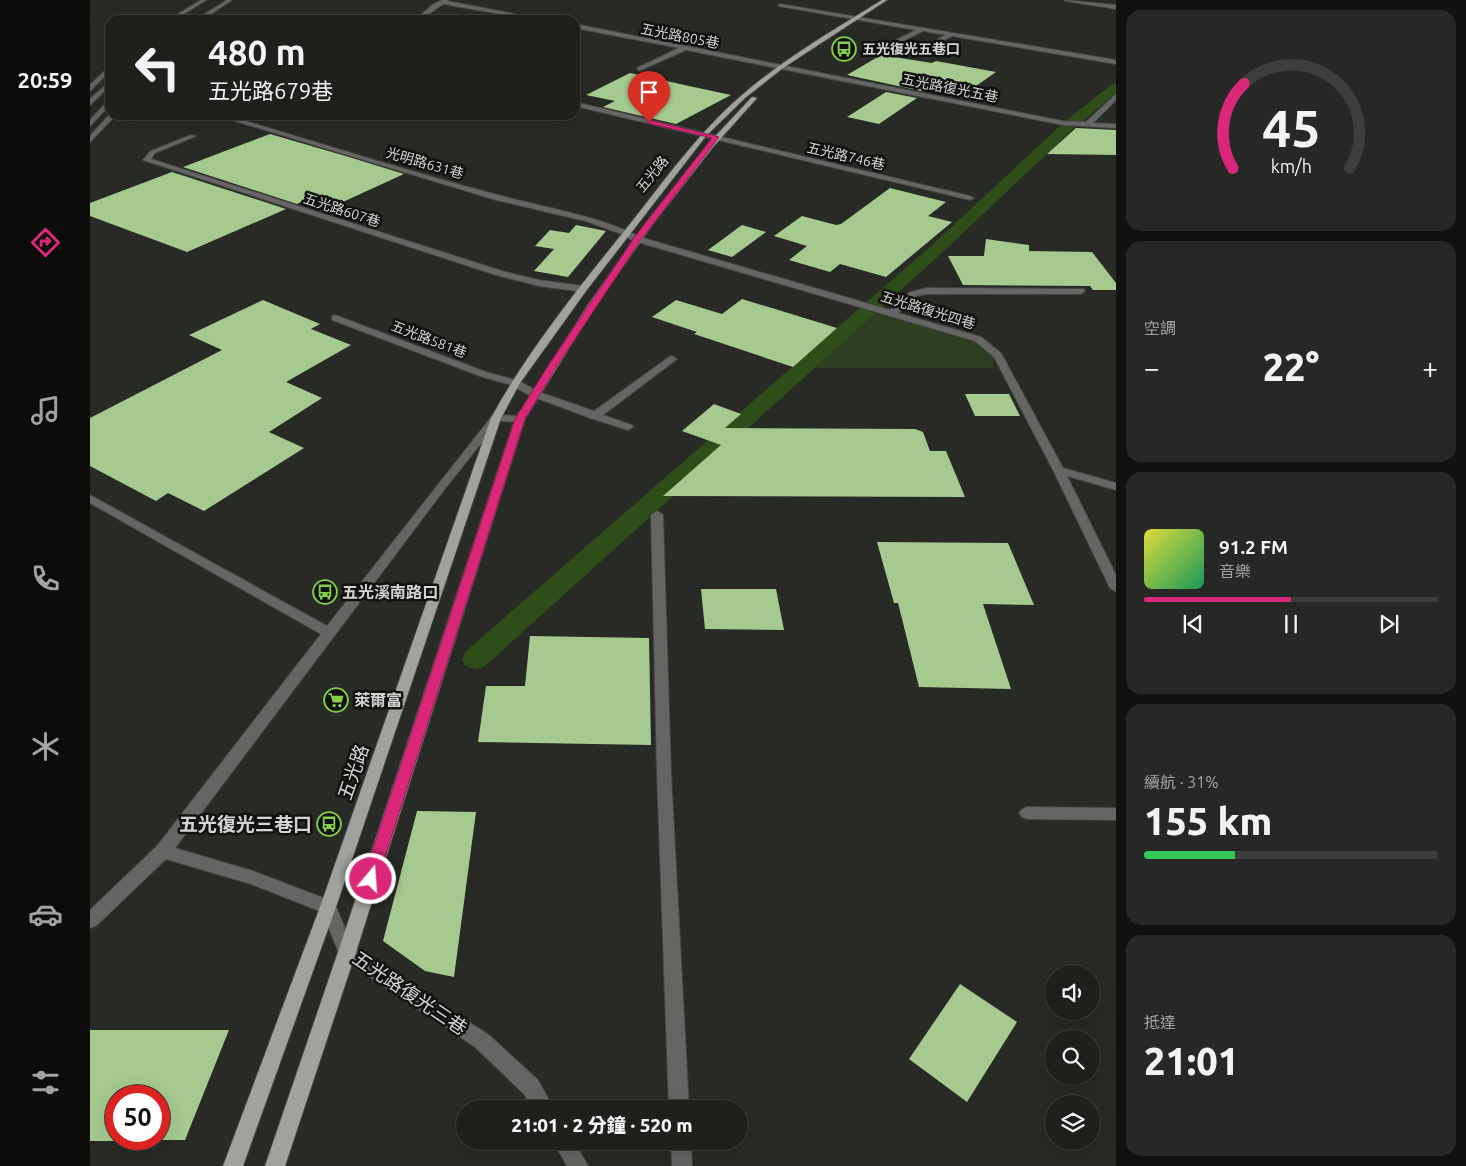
<!DOCTYPE html>
<html lang="zh-TW">
<head>
<meta charset="utf-8">
<style>
  body { margin:0; font-family:Ubuntu,"Noto Sans TC",sans-serif; background:#262825; color:#f1f3f6; height:100vh; display:flex; flex-direction:column; font-size:19px; white-space:nowrap }
  * { box-sizing:border-box; margin:0 }
  p { font-size:16px; color:#a1a3a3 }
  .icon { flex:none; width:28px; height:28px; fill:none; stroke:currentColor; stroke-width:2; stroke-linecap:round; stroke-linejoin:round }
  .map { position:relative; flex:1; overflow:hidden }
  .sheet { display:flex; flex-direction:column; gap:10px; padding:10px; background:#10120f; width:350px }
  .sheet>* { flex:none }
  .guide { position:absolute; left:15px; top:15px; width:475px; height:105px; border-radius:15px; box-shadow:0 5px 20px #0002,0 0 0 1px #3c3e3b; background:#1e201c; color:#f1f3f6; overflow:hidden }
  .fabs { position:absolute; left:955px; top:965px; display:grid; gap:10px }
  .fabs a { display:grid; place-items:center; width:55px; height:55px; border-radius:50%; background:#1e201c; box-shadow:0 5px 20px #0002,0 0 0 1px #3c3e3b; font-size:25px }
  .speed { position:absolute; left:15px; top:1085px; display:flex; gap:10px; font-size:25px; font-weight:700; text-align:center }
  .speed>* { display:grid; place-content:center; width:65px; height:65px; border-radius:50%; background:#1e201c; box-shadow:0 5px 20px #0002,0 0 0 1px #3c3e3b; line-height:1 }
  .speed .limit { border:8px solid #d22; background:#fff; color:#111 }
  .pin { position:absolute; display:grid; place-items:center; width:42px; height:42px; color:#fff; margin:-51px -21px; border-radius:50% 50% 50% 0; rotate:-45deg; box-shadow:0 0 5px #0007 }
  .pin .icon { rotate:45deg }
  .me { position:absolute; width:55px; margin:-28px; rotate:18deg; stroke-linejoin:round; filter:drop-shadow(0 0 4px #0008) }
  .turn { display:flex; align-items:center; gap:18px; height:105px; padding:0 20px; font-size:22px }
  .turn .icon { width:65px; height:65px; stroke-width:2.5 }
  .turn b { display:block; font-size:35px; line-height:42px }
  .big { font-size:38px; font-weight:800; line-height:1.1 }
  .sheet .widget { flex:1; display:flex; flex-direction:column; justify-content:center; gap:8px; min-width:0; padding:0 18px; border-radius:15px; background:#262825 }
  .sheet .dial { align-items:center; gap:0 }
  .dial svg { height:130px; overflow:visible; fill:none; stroke:#3c3e3b; stroke-width:7; stroke-linecap:round; text-anchor:middle }
  .dial text { fill:#f1f3f6; stroke:none }
  .song { display:flex; align-items:center; gap:15px }
  .cover { width:60px; height:60px; border-radius:8px; background:linear-gradient(135deg,hsl(60 70% 55%),hsl(150 70% 35%)) }
  .played { height:5px; border-radius:2px; background:linear-gradient(90deg,#db2777 50%,#3c3e3b 50%) }
  .keys { display:flex; justify-content:space-around; direction:ltr }
  .heat { display:flex; justify-content:space-between; align-items:center; font-size:28px; direction:ltr }
  .charge { height:8px; border-radius:4px; background:linear-gradient(90deg,#34c759 31%,#3c3e3b 0) }
  .trip { position:absolute; left:366px; top:1100px; width:292px; height:50px; border-radius:25px; background:#1e201c; box-shadow:0 5px 20px #0002,0 0 0 1px #3c3e3b; font-weight:800; line-height:50px; text-align:center }
  main { display:flex; flex:1; min-height:0 }
  .dock { display:flex; flex-direction:column; width:90px; justify-content:space-around; align-items:center; background:#0c0d0b; color:#a1a3a3 }
  .dock .icon { width:35px; height:35px }
  .dock .active { color:#db2777 }
  .dock b { font-size:22px; color:#f1f3f6 }
  .map>svg:first-child { display:block }
  .green { fill:#2d3f21 }
  .lines { fill:none; stroke-linecap:round; stroke-linejoin:round }
  .canal { fill:#2f4d18; fill-rule:evenodd }
  .building { fill:#a6c990 }
  .minor-casing { stroke:#444542; stroke-width:2 }
  .major-casing { stroke:#444542; stroke-width:2 }
  .minor { fill:#656664; fill-rule:evenodd }
  .major { fill:#a0a29e; fill-rule:evenodd }
  .route { fill:#db2777; stroke:#8e194d }
  .labels { text-anchor:middle; dominant-baseline:central; stroke-width:5; stroke-linejoin:round; paint-order:stroke }
  .far-street-label { font-size:14px; fill:#d4d5d3; stroke:#111210 }
  .far-poi-label { font-size:14px; font-weight:bold; fill:#d4d5d3; stroke:#111210; text-anchor:start }
  .poi-label { font-size:16px; font-weight:bold; fill:#d4d5d3; stroke:#111210; text-anchor:start }
  .near-street-label { font-size:19px; fill:#d4d5d3; stroke:#111210 }
  .near-poi-label { font-size:19px; font-weight:bold; fill:#d4d5d3; stroke:#111210; text-anchor:end }
</style>
</head>
<body>
<main>
<nav class="dock">
<b>20:59</b>
<svg class="icon active" aria-label="directions" viewBox="0 0 24 24"><path d="M12 3l9 9-9 9-9-9zM9 14v-3h6M13 9l2 2-2 2"/></svg>
<svg class="icon" aria-label="music" viewBox="0 0 24 24"><path d="M9 18V5l10-2v13"/><circle cx="6" cy="18" r="3"/><circle cx="16" cy="16" r="3"/></svg>
<svg class="icon" aria-label="phone" viewBox="0 0 24 24"><path d="M5 4h4l2 5-3 2q2 4 5 5l2-3 5 2v4C11 20 4 13 5 4z"/></svg>
<svg class="icon" aria-label="climate" viewBox="0 0 24 24"><path d="M12 3v18M4 7l16 10M4 17L20 7"/></svg>
<svg class="icon" aria-label="car" viewBox="0 0 24 24"><path d="M5 17H2v-5l4-1 3-4h7l3 4 3 1v5h-3M9 17h6M6 11h13"/><circle cx="7" cy="17" r="2"/><circle cx="17" cy="17" r="2"/></svg>
<svg class="icon" aria-label="filters" viewBox="0 0 24 24"><path d="M4 7h16M4 17h16"/><circle cx="9" cy="7" r="2"/><circle cx="15" cy="17" r="2"/></svg>
</nav>
<div class="map">
<svg width="1026" height="1166" viewBox="0 0 1026 1166">
  <rect width="100%" height="100%" fill="#282a26"/>
  <!-- green -->
  <path class="green" d="M785,313L867,335L886,343L904,357L903,368H720Z"/>
  <g class="lines">
    <!-- canal -->
    <path class="canal" d="M1026,83V93L982,130L854,251L395,666L385,669L375,666L372,659L375,652L842,245L972,124L1022,84Z"/>
  </g>
  <!-- building -->
  <g class="building">
    <path d="M791,55L842,63L846,61L906,72L879,91L846,85L836,92L757,75Z"/>
    <path d="M540,73L599,86L641,95L586,124L513,107L525,101L496,95Z"/>
    <path d="M796,92L827,98L789,124L757,117Z"/>
    <path d="M986,128L1026,130V155L957,154Z"/>
    <path d="M180,134L259,157L314,174L244,206L220,198L207,204L93,167Z"/>
    <path d="M82,172L196,209L97,252L0,216V203Z"/>
    <path d="M800,188L856,202L838,216L862,222L796,277L750,264L740,272L699,260L717,246L684,236L712,216L746,225L751,224Z"/>
    <path d="M486,225L516,231L478,277L444,271L464,249L445,246L460,230L479,233Z"/>
    <path d="M652,225L676,232L642,257L618,250Z"/>
    <path d="M896,239L939,245V251L1002,252L1026,283V290H1003L1000,286L873,285L858,256H894Z"/>
    <path d="M652,299L747,328L703,367L604,334L607,332L562,317L586,300L632,314Z"/>
    <path d="M173,300L230,324L221,329L261,345L196,382L232,398L179,432L214,448L114,511L78,493L66,501L0,466V418L132,350L99,335Z"/>
    <path d="M875,394H919L930,416H885Z"/>
    <path d="M624,404L651,414L635,428L825,429L833,432L840,451H856L875,497L573,496L631,445L592,431Z"/>
    <path d="M787,542L918,543L944,605L893,604L921,689L829,687L808,603H804Z"/>
    <path d="M611,589H686L694,630L615,629Z"/>
    <path d="M440,636L559,638L561,745L388,742L396,686H435Z"/>
    <path d="M327,811L386,812L364,977L335,971L293,941Z"/>
    <path d="M870,984L927,1022L877,1102L819,1059Z"/>
    <path d="M0,1030H139L95,1140H69V1096H26V1141H0Z"/>
  </g>
  <g class="lines">
    <!-- minor casing -->
    <g class="minor-casing">
      <g id="minor">
        <path d="M111,0H116L85,20H78Z"/>
        <path d="M137,0H142L112,20H105Z"/>
        <path d="M352,0H358L357,1L456,20H444L353,4L331,20H325L342,5Z"/>
        <path d="M974,0L1026,5V9L976,1Z"/>
        <path d="M690,4L1026,60V64L862,36L839,48L837,45L856,35L833,31L789,53L787,50L826,30L688,6Z"/>
        <path d="M124,16L178,18L181,20L122,19Z"/>
        <path d="M485,24L973,121L996,122L1026,94V100L1003,123L1026,124V128L973,125L596,50L549,71L547,68L589,48L485,28Z"/>
        <path d="M20,66V71L0,91V85Z"/>
        <path d="M20,81V86L0,105V99Z"/>
        <path d="M20,99V105L0,126V120Z"/>
        <path d="M485,102L880,196L884,198L880,200L485,106Z"/>
        <path d="M20,114L26,115L0,142V136Z"/>
        <path d="M125,115H135C227,142 319,172 412,196C459,209 506,215 550,237L800,310L820,292L837,288L994,289L995,291L991,294H837L826,296L808,313L891,337L911,353L973,468L1026,483V490L977,476L1026,575V592L1020,588L963,470L904,357L885,341L544,241L529,233L495,221L406,200Z"/>
        <path d="M101,135L106,136L65,153L61,159L412,271L449,280L493,286L497,289L493,292L449,286L406,275L53,160L61,151Z"/>
        <path d="M245,315L396,372L429,381L449,392L504,411L579,357L582,356L587,359L513,415L542,425L543,427L538,430L500,418L441,396L421,385L390,376L242,320V316Z"/>
        <path d="M406,415L430,416L435,419L430,422L409,421L354,490L85,848L163,871L244,902L263,947L399,1035L448,1080L464,1109H443L434,1094L385,1047L251,958L232,912L161,884L76,859L6,926L0,928V910L67,846L231,634L0,503V495L237,626L402,416Z"/>
        <path d="M567,511L573,515L581,773L599,1109H579L567,773L561,515Z"/>
        <path d="M937,807L1026,808V820L937,819L932,817L929,813L932,809Z"/>
        <path d="M463,1141H484L498,1166H477Z"/>
        <path d="M581,1141H601L602,1166H582Z"/>
      </g>
    </g>
    <!-- major casing -->
    <g class="major-casing">
      <g id="major">
        <path d="M792,0H797L693,68L655,98L616,136L496,291L430,383L411,418L246,907L153,1166H133L230,907L401,418C439,349 490,286 540,224C575,180 608,133 651,96C693,59 744,30 792,0Z"/>
        <path d="M662,97L667,98L623,147L563,224L506,305L435,419L266,952L195,1166H175L248,952L425,419L498,305L557,221L618,144Z"/>
      </g>
    </g>
    <!-- minor -->
    <use href="#minor" class="minor"/>
    <!-- major -->
    <use href="#major" class="major"/>
  </g>
  <!-- route -->
  <path class="route" d="M559,120L629,137L550,241L467,366L435,419L288,879L286,883L281,885L276,883L273,879L425,419L458,366L544,238L622,138L557,123Z"/>
  <!-- icons -->
  <defs>
    <g id="bus-ring" transform="scale(1.25)"><circle r="9.5" fill="#111210" stroke="#86cf4b" stroke-width="1.5"/><path d="M-5-6H5V4H4V6H2V4H-2V6H-4V4H-5ZM-3.5-4V0h7V-4ZM-3.5 1.2v1.5H-2V1.2ZM2 1.2v1.5H3.5V1.2Z" fill="#86cf4b"/></g>
    <g id="supermarket-ring" transform="scale(1.25)"><circle r="9.5" fill="#111210" stroke="#86cf4b" stroke-width="1.5"/><path d="M-6-5.5h2.5l.6 2H6L4.5 2H-2.5L-4.4-4H-6ZM-1.5 3.2a1.3 1.3 0 1 0 .1 0ZM3 3.2a1.3 1.3 0 1 0 .1 0Z" fill="#86cf4b"/></g>
  </defs>
  <g fill-rule="evenodd">
    <use href="#bus-ring" x="754" y="49"/>
    <use href="#bus-ring" x="235" y="592"/>
    <use href="#supermarket-ring" x="246" y="700"/>
    <use href="#bus-ring" x="239" y="824"/>
  </g>
  <g class="labels">
    <!-- far-street labels -->
    <g class="far-street-label">
      <text transform="translate(590 36) rotate(11)">五光路805巷</text>
      <text transform="translate(860 88) rotate(11)">五光路復光五巷</text>
      <text transform="translate(756 156) rotate(13)">五光路746巷</text>
      <text transform="translate(335 163) rotate(16)">光明路631巷</text>
      <text transform="translate(562 174) rotate(-51)">五光路</text>
      <text transform="translate(252 210) rotate(18)">五光路607巷</text>
      <text transform="translate(838 310) rotate(17)">五光路復光四巷</text>
      <text transform="translate(339 339) rotate(21)">五光路581巷</text>
    </g>
    <!-- far-poi labels -->
    <g class="far-poi-label">
      <text x="772" y="49">五光復光五巷口</text>
    </g>
    <!-- poi labels -->
    <g class="poi-label">
      <text x="252" y="592">五光溪南路口</text>
      <text x="264" y="700">萊爾富</text>
    </g>
    <!-- near-street labels -->
    <g class="near-street-label">
      <text transform="translate(263 772) rotate(-71)">五光路</text>
      <text transform="translate(320 993) rotate(34)">五光路復光三巷</text>
    </g>
    <!-- near-poi labels -->
    <g class="near-poi-label">
      <text x="222" y="824">五光復光三巷口</text>
    </g>
  </g>
</svg>
<div class="fabs">
<a><svg class="icon" aria-label="sound" viewBox="0 0 24 24"><path d="M4 9h4l5-4v14l-5-4H4zM17 9q2 3 0 6"/></svg></a>
<a><svg class="icon" aria-label="search" viewBox="0 0 24 24"><circle cx="10" cy="10" r="6"/><path d="M15 15l6 6"/></svg></a>
<a><svg class="icon" aria-label="layers" viewBox="0 0 24 24"><path d="M12 4l9 5-9 5-9-5zM3 14l9 5 9-5"/></svg></a>
</div>
<div class="speed"><div class="limit">50</div></div>
<div class="pin" style="left:559px;top:122px;background:#d93025"><svg class="icon" aria-label="arrive" viewBox="0 0 24 24"><path d="M6 21V4h12l-3 4 3 4H6"/></svg></div>
<svg class="me" style="left:281px;top:879px" viewBox="-20 -20 40 40"><circle r="17" fill="#db2777" stroke="#fff" stroke-width="3"/><path d="M0-11L8 9 0 5-8 9z" fill="#fff"/></svg>
<div class="trip">21:01 · 2 分鐘 · 520 m</div>
<div class="guide">
<div class="turn"><svg class="icon" aria-label="left" viewBox="0 0 24 24"><path d="M17 20v-9H6M10 6l-5 5 5 5"/></svg><div><b>480 m</b>五光路679巷</div></div>
</div>
</div>
<section class="sheet">
<div class="widget dial"><svg viewBox="0 0 100 80">
<path d="M14 69A42 42 0 1 1 86 69"/>
<path d="M14 69A42 42 0 0 1 21 17" stroke="#db2777"/>
<text x="50" y="56" font-size="32" font-weight="700">45</text>
<text x="50" y="72" font-size="11">km/h</text>
</svg></div>
<div class="widget"><p>空調</p>
<div class="heat"><a>−</a><b class="big">22°</b><a>+</a></div>
</div>
<div class="widget">
<div class="song"><i class="cover"></i><div><b>91.2 FM</b><p>音樂</p></div></div>
<div class="played"></div>
<div class="keys"><svg class="icon" aria-label="previous" viewBox="0 0 24 24"><path d="M18 5L8 12l10 7zM5 5v14"/></svg><svg class="icon" aria-label="pause" viewBox="0 0 24 24"><path d="M8 5v14M16 5v14"/></svg><svg class="icon" aria-label="next" viewBox="0 0 24 24"><path d="M6 5l10 7-10 7zM19 5v14"/></svg></div>
</div>
<div class="widget"><p>續航 · 31%</p><b class="big">155 km</b><div class="charge"></div></div>
<div class="widget"><p>抵達</p><b class="big">21:01</b></div>
</section>
</main>
</body>
</html>
